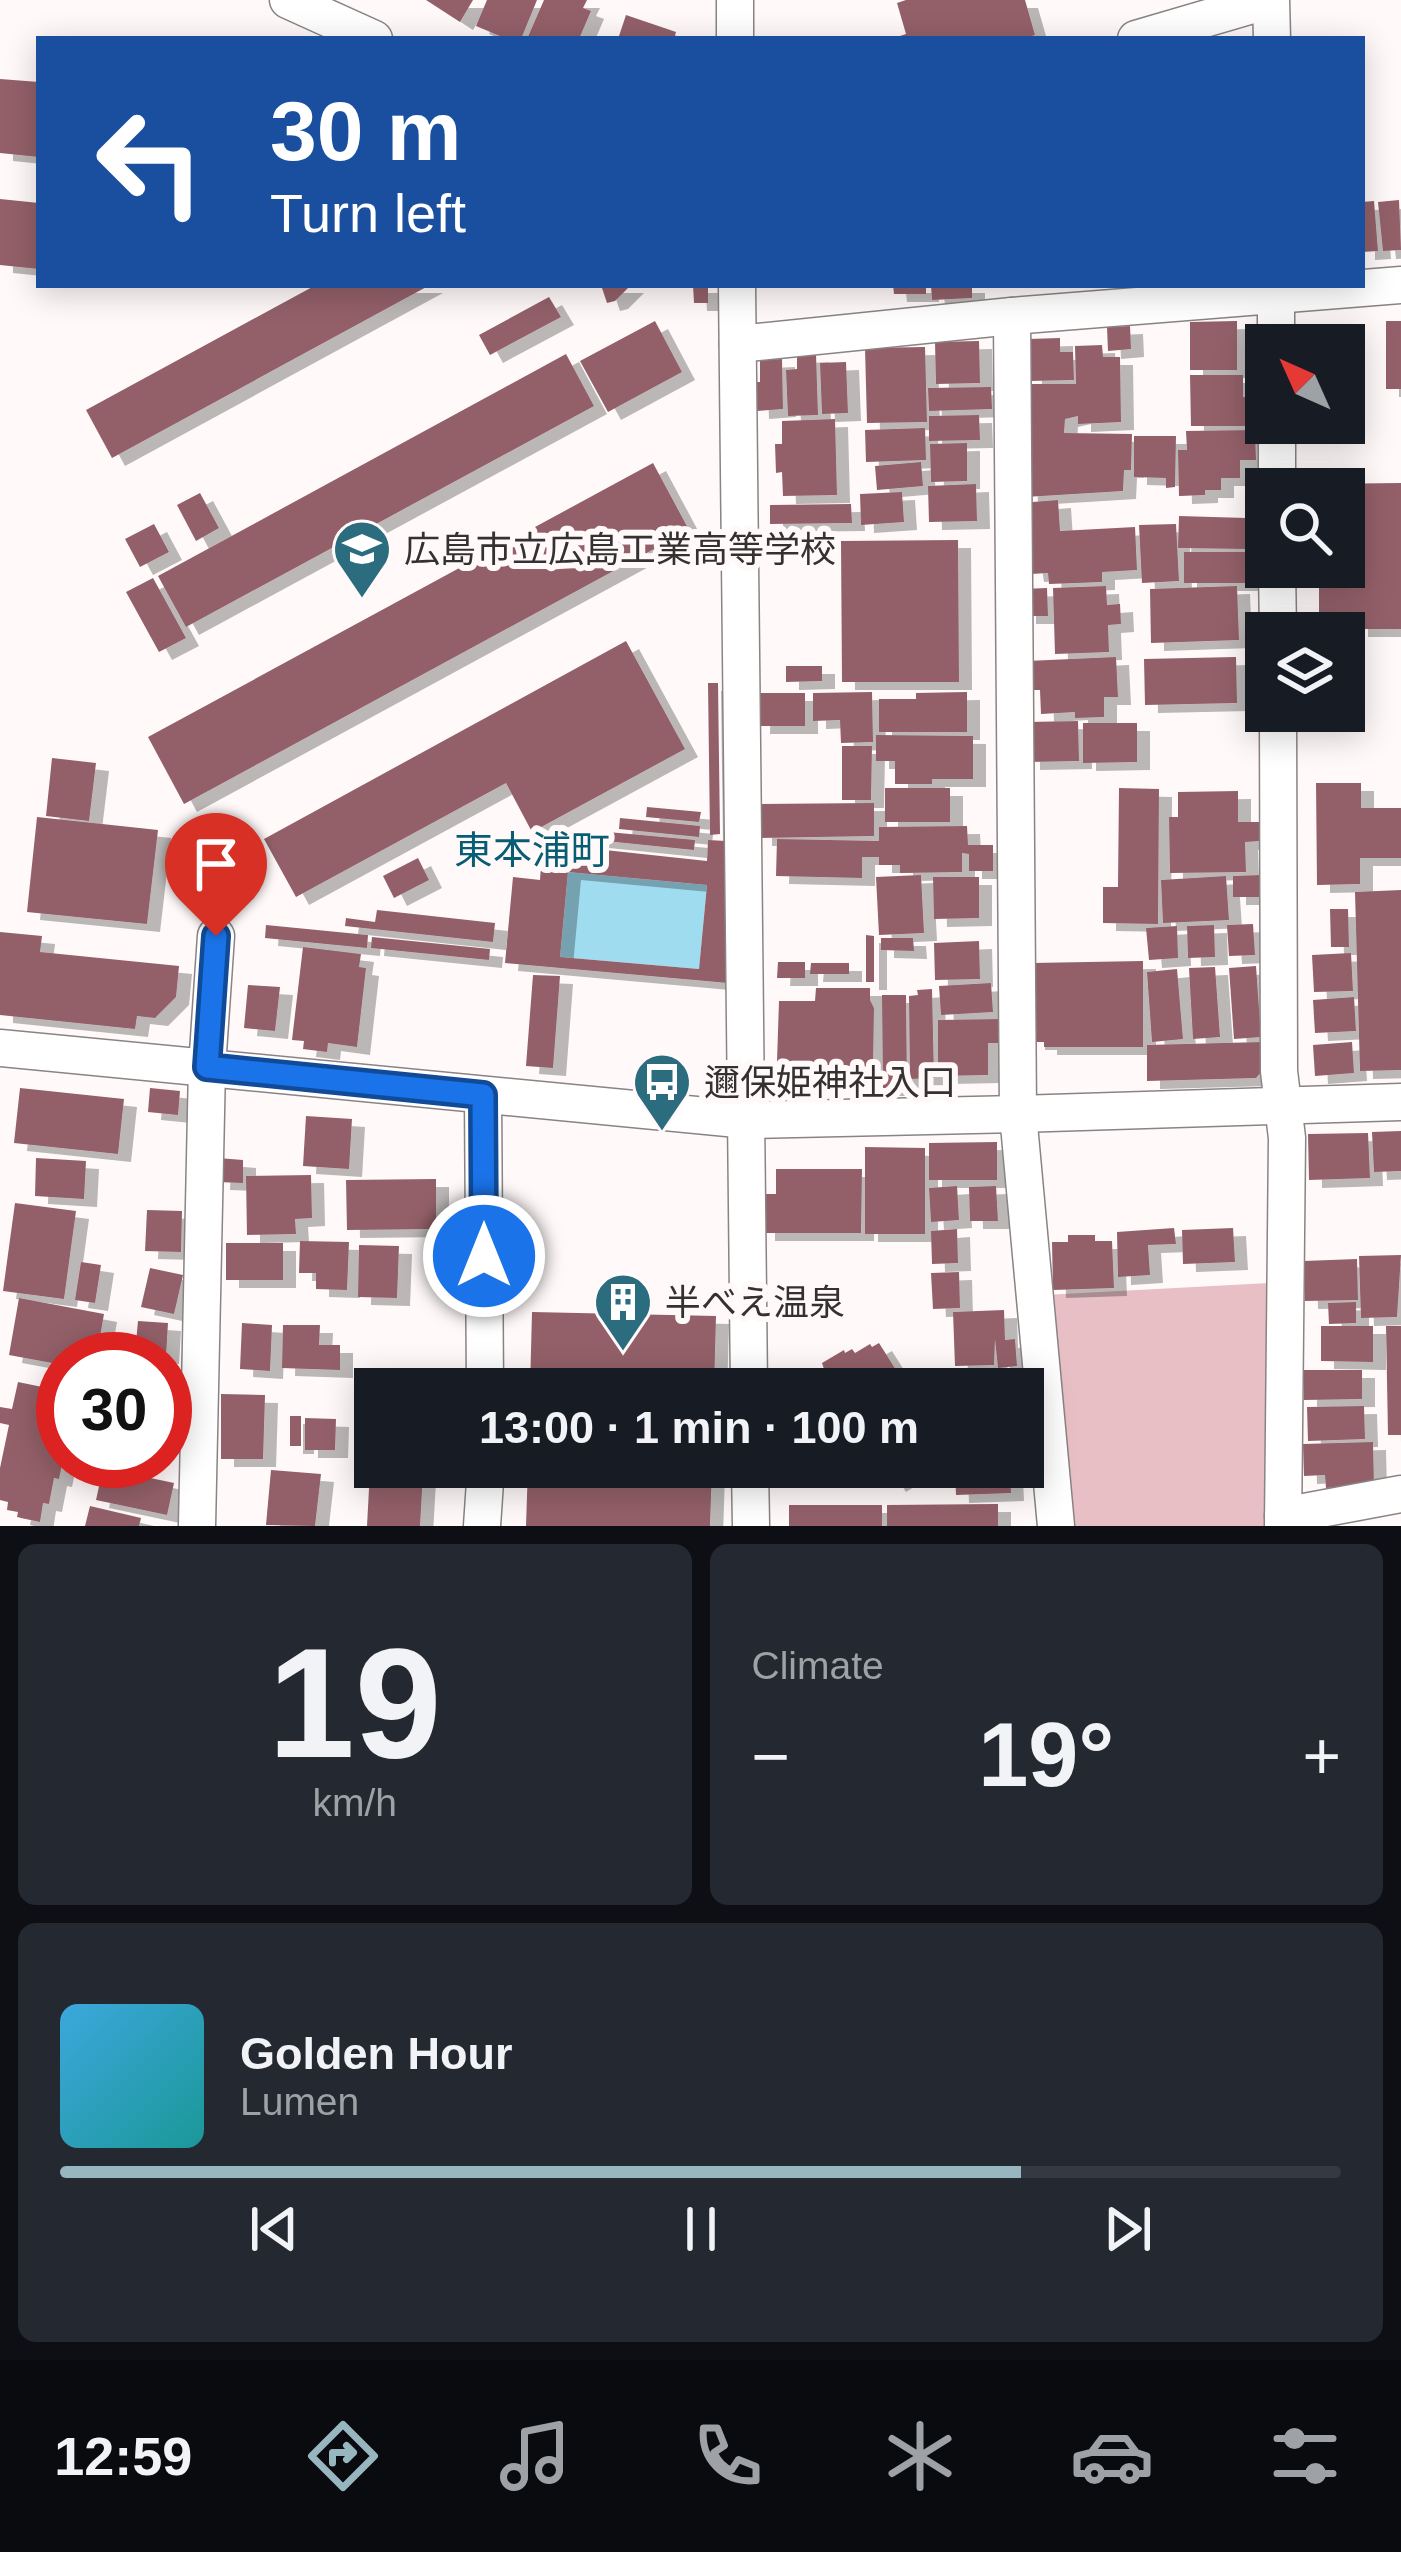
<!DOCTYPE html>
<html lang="en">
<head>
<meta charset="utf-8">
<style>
  body { margin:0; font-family:Helvetica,"Noto Sans JP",sans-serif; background:#242831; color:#f1f3f6; height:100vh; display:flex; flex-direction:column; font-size:45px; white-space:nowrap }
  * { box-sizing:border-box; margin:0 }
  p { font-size:39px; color:#9ea1a6 }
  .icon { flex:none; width:66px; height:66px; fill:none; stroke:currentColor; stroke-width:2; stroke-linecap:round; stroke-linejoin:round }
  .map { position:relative; height:1526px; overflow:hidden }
  .details { display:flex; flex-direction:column; gap:18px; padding:18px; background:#0d0f14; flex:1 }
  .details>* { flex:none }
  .banner { position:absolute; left:36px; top:36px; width:1329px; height:252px; border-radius:0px; box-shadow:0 6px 30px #0003; background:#1a4fa0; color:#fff; overflow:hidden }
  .needle { width:78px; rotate:315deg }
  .buttons { position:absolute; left:1245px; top:324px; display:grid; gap:24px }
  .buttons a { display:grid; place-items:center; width:120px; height:120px; border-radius:0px; background:#171b24; box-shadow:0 6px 30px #0003; font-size:60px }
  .speed { position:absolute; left:36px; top:1332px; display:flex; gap:24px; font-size:60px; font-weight:700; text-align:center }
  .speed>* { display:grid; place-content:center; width:156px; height:156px; border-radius:50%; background:#171b24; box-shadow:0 6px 30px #0003; line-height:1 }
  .speed .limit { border:18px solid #d22; background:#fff; color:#111 }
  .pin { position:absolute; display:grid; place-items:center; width:102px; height:102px; color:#fff; margin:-123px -51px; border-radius:50% 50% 50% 0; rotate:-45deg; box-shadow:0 0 12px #0007 }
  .pin .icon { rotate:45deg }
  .me { position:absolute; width:132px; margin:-66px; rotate:0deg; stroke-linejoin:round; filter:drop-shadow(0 0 9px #0008) }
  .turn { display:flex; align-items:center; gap:42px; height:252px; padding:0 36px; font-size:54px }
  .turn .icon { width:156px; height:156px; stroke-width:2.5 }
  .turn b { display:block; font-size:84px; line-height:102px }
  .big { font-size:90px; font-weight:600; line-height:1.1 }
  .details .tile { flex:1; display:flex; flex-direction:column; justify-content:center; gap:18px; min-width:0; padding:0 42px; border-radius:18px; background:#242831 }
  .details .dial { align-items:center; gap:0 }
  .dial b { font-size:156px; line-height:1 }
  .song { display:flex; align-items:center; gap:36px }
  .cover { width:144px; height:144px; border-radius:18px; background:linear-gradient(135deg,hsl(200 70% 55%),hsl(180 70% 35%)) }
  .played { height:12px; border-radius:6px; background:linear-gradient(90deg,#98b6c0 75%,#363941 75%) }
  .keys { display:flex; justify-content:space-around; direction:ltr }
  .heat { display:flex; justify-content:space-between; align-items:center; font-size:66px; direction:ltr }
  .details .tiles { flex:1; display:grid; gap:18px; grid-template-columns:1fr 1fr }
  .tile:last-child { grid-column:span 2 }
  .trip { position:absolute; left:354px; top:1368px; width:690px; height:120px; border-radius:0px; background:#171b24; box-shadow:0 6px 30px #0003; font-weight:600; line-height:120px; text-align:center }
  .dock { display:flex; height:192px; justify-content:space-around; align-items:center; background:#090b0e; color:#9ea1a6 }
  .dock .icon { width:84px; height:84px }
  .dock .active { color:#98b6c0 }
  .dock b { font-size:54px; color:#f1f3f6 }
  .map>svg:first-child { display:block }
  .green { fill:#e7bfc5 }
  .water { fill:#9fdcf0 }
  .building { fill:#936069; fill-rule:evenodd; filter:url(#shadow) }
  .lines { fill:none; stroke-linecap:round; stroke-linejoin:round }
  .street-casing { stroke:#8a8384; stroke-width:39 }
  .street { stroke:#fff; stroke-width:36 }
  .route-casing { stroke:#114b97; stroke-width:30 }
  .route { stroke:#1a73e8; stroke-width:21 }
  .labels { text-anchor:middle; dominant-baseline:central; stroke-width:12; stroke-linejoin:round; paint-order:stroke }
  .poi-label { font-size:36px; fill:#343132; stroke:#fff9f9; text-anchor:start }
  .neighbourhood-label { font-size:39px; fill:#075e74; stroke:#fff9f9 }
</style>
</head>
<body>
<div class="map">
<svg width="1401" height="1526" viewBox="0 0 1401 1526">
  <defs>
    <filter id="shadow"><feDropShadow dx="13" dy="8" stdDeviation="0" flood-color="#0004"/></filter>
  </defs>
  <rect width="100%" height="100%" fill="#fff9f9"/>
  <!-- green -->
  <path class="green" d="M1269,1283L1270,1526H1065L1044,1295Z"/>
  <!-- water -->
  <path class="water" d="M568,872L707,885L699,969L560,957Z"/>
  <!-- building -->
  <g class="building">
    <path d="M426,0H473L460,22Z"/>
    <path d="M487,0H537L521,39H507L476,26Z"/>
    <path d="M544,0H587L583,8L591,11L579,39H527Z"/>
    <path d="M906,0H1025L1035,35L1022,39H891L906,34L897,3Z"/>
    <path d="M626,15L676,32L674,39H618Z"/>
    <path d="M0,79L39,82V157L0,153Z"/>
    <path d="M0,199L39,203V269L0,265Z"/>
    <path d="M1399,200L1401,250L1383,251L1378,202Z"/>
    <path d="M1374,201L1378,251L1362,252V202Z"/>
    <path d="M316,285H430L112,458L86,410Z"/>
    <path d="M601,285H631L615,301L607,303Z"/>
    <path d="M693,285H708V303H694Z"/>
    <path d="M893,285H926V294H894Z"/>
    <path d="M931,285H972V298L932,300Z"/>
    <path d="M549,297L561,317L490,355L479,335Z"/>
    <path d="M655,321L682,372L608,412L580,361Z"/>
    <path d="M1237,321V370H1190V322Z"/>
    <rect x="1386" y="321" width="15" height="68"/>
    <path d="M1130,326L1131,349L1108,351L1107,327Z"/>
    <path d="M1060,338V352H1073L1074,380L1029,381L1028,339Z"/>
    <path d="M979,341L980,383L936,384L935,342Z"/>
    <path d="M1102,345L1103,357H1120L1121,422L1078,424V416L1065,419L1064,433L1132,434L1131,470H1124L1123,491L1025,497L1021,384H1076L1075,346Z"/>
    <path d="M925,347L927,422L867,423L865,348Z"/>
    <path d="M566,354L594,406L186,627L158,576Z"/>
    <path d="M816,354L818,415L788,416L786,370L797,369V355Z"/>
    <path d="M782,359L783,409L756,411L755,382H760V360Z"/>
    <path d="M846,362L848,413L822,414L820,363Z"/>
    <path d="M1190,375H1243V397H1248L1249,426H1191Z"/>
    <path d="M991,387L992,409L929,411L928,388Z"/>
    <path d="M979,415L980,440L929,441V416Z"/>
    <path d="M835,419L837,495L783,496L782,472L776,473L775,444H782V421Z"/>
    <path d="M925,428L926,460L866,462L865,430Z"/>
    <path d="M1255,430L1256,460H1240V478H1221V490H1205V495L1179,496L1178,450H1187L1186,431Z"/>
    <path d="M1134,436H1176L1175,487L1166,488V478L1134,477Z"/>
    <path d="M967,443V481L931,482L930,444Z"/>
    <path d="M921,462L923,486L877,490L875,466Z"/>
    <path d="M653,463L689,530L184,804L148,737Z"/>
    <path d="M1401,483V629H1355V617L1319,618V567H1344V489H1318V484Z"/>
    <path d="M976,484L977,521L929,522L928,486Z"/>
    <path d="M902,492L904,522L861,525L860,494Z"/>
    <path d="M200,493L219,528L196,541L177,505Z"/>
    <path d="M1058,500L1060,531L1135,527L1137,570L1102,572V582L1049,584L1048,573L1031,574L1020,503Z"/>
    <path d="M851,504L852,523L770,524V505Z"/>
    <path d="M1179,516L1246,518V549L1178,548Z"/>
    <path d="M154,524L169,552L140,567L125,539Z"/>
    <path d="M1176,524L1179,581L1142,583L1139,525Z"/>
    <path d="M958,540L959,682H842L841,541Z"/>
    <rect x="1184" y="552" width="70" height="31"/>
    <path d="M153,578L186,638L159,652L126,592Z"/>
    <path d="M1106,586L1107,605L1120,604L1121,624L1108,625L1109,652L1055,654L1053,588Z"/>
    <path d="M1237,586L1239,640L1151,643L1150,589Z"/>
    <path d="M1047,588L1048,616H1023V589Z"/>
    <path d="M626,641L685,749L532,832L506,783L296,897L264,839Z"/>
    <path d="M1116,657L1118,697H1104V717L1075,718V712L1041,714L1040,690H1028L1027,661Z"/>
    <path d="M1236,657L1237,703L1145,705L1144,659Z"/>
    <path d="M786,666H822V681L786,682Z"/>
    <path d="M708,683H718L720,834L710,835Z"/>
    <path d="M872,692L873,742L841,743L840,720L813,721V693Z"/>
    <path d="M967,692V732H879V699H916V693Z"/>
    <path d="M758,693H805V726H757Z"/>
    <path d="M1078,721L1079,761L1027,762V722Z"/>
    <path d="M1083,723H1137V762L1083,763Z"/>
    <path d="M876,735L973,736V779H932V784H895V761H876Z"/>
    <path d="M842,746H872L871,800H842Z"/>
    <path d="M52,758L96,763L89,821L46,816Z"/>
    <path d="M1316,783H1361V808H1401V858H1360V884L1317,885Z"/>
    <rect x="885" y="788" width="65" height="34"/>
    <path d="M1119,788L1159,789L1158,924L1103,923V887H1118Z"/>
    <path d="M1238,791V822H1259L1260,841L1245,842L1246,872L1170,873L1169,817H1178V792Z"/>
    <path d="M874,803V836L759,838V804Z"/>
    <path d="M647,807L701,812L699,822L646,817Z"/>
    <path d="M37,817L158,830L147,924L27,912Z"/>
    <path d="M620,818L700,826L699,837L619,829Z"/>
    <path d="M967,826L968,845H993V871H969V854L962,853V872L900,873V865H879V857H862V878L776,876L777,839L879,841V827Z"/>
    <path d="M597,831L695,840L694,850L596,840Z"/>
    <path d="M708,840L726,841L728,983L505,963L513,877L540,880L541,866L577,847L707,861ZM568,872L707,885L699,969L560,957Z"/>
    <path d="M418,858L429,880L394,898L383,876Z"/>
    <path d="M921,875L924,933L879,935L876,877Z"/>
    <path d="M1262,875L1263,897H1233V876Z"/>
    <path d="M1226,876L1229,920L1163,923L1161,880Z"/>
    <path d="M933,877H979V918L934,919Z"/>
    <path d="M1401,890V1070L1360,1071L1355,892Z"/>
    <path d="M1330,909H1348L1349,947H1331Z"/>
    <path d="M377,910L495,923L493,942L345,926L346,918L375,922Z"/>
    <path d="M1253,924L1255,955L1229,956L1227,925Z"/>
    <path d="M266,925L368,935L367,948L265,938Z"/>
    <path d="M1214,925L1215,957L1188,958L1187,926Z"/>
    <path d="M1177,926L1178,958L1149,960L1146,928Z"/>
    <path d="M0,932L42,936L40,952L179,966L176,997L155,1018L137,1016L135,1029L0,1015Z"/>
    <path d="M866,935L874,936V982H866Z"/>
    <path d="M372,937L490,949L489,960L371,948Z"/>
    <path d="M881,938H913L914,951L881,950Z"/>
    <path d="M979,941L980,979L935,980L934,943Z"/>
    <path d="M303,947L361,954L359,967L366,968L357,1047L328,1043L327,1052L303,1049L304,1041L292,1040Z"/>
    <path d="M1351,953L1353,991L1314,992L1312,955Z"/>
    <path d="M1143,961V1047H1044V1042H1032V963Z"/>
    <path d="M778,962H805V978H777Z"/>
    <path d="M811,963H849V974H810Z"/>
    <path d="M1256,966L1261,1037L1234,1039L1229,968Z"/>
    <path d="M1215,967L1220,1037L1193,1039L1189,968Z"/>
    <path d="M1177,969L1183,1039L1152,1042L1147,972Z"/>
    <path d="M533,975L560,976L553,1068L526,1066Z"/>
    <path d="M991,983L993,1012L941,1015L939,986Z"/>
    <path d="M248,985L280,987L275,1031L244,1028Z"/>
    <path d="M816,988H870V1000L874,1008L873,1067L779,1068L777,1062L779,1001H815Z"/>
    <path d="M932,989L934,1078L910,1079L909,996L918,995L917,990Z"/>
    <path d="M882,995H906L907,1088H883Z"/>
    <path d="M1354,997L1356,1031L1315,1033L1313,1000Z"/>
    <path d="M1000,1019V1043H988V1075L938,1076V1020Z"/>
    <path d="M1263,1042V1070L1256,1078L1147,1081V1045Z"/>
    <path d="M1352,1042L1354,1073L1315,1076L1313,1045Z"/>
    <path d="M20,1088L124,1099L118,1154L14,1143Z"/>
    <path d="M150,1088L180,1091L178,1115L148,1112Z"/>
    <path d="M306,1116L352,1119L349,1169L303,1166Z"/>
    <path d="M1401,1131V1171L1374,1172L1372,1132Z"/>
    <path d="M1368,1133L1370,1178L1309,1180L1308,1134Z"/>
    <path d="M997,1142V1180H929V1143Z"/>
    <path d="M865,1147L925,1148V1234H865Z"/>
    <path d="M36,1158L86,1161L84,1199L35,1196Z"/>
    <path d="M218,1158L243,1160V1183L217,1182Z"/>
    <path d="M776,1169H862L861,1233H762V1194H776Z"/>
    <path d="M311,1175L312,1218L295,1219L296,1234L247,1235L246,1176Z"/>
    <path d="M436,1179V1229L347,1230L346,1180Z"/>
    <path d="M957,1186L959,1220L931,1222L929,1188Z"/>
    <path d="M996,1186L998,1221H970L969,1187Z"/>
    <path d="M15,1203L76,1211L64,1299L3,1291Z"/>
    <path d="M147,1210L182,1211L181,1252L145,1251Z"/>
    <path d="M1174,1228L1176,1244L1148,1245L1150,1275L1118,1277L1117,1232Z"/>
    <path d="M1233,1228L1235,1262L1183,1264L1182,1230Z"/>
    <path d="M957,1229L958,1263L932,1264L931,1231Z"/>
    <path d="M1068,1235H1095V1241H1112L1114,1288L1053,1290L1052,1242H1068Z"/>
    <path d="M300,1241L349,1242L347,1290L316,1289V1273H299Z"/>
    <rect x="226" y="1243" width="57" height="37"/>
    <path d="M359,1245L399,1246L397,1298L358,1297Z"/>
    <path d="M1401,1255L1397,1317L1361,1318L1359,1256Z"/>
    <path d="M1357,1259L1358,1300L1305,1301L1304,1261Z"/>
    <path d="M81,1262L101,1265L95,1303L75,1300Z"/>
    <path d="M150,1268L183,1275L174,1314L141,1307Z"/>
    <path d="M959,1272L960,1308L933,1309L931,1273Z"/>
    <path d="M19,1298L104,1314L96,1359H63V1365L9,1355Z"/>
    <path d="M1356,1302V1323L1329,1324L1328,1303Z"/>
    <path d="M1004,1310L1005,1340L1015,1339L1017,1366L998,1368L995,1339L994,1365L955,1366L953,1312Z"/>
    <path d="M532,1312L716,1316L714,1389H530Z"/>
    <path d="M138,1321L168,1323L166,1356L135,1353Z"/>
    <path d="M242,1323L272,1325L270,1371L240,1369Z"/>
    <path d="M283,1325H320L319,1345H340V1370L282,1368Z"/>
    <path d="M1321,1326H1373V1362L1321,1361Z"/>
    <path d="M1386,1326H1401V1435H1388Z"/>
    <path d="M879,1343L908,1389H830L821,1374L825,1372L822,1363L844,1350L845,1353L852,1349L855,1353L870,1344L872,1347Z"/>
    <path d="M1304,1370H1362V1399L1304,1400Z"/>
    <path d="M1001,1377L1002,1389H960V1379Z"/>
    <path d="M18,1382L52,1389L45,1424L63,1428V1460L59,1479L54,1478L49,1504L43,1503L40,1522L17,1517L18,1512L7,1510L8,1502L0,1500V1468L9,1425L0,1423V1407L12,1409Z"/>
    <path d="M221,1394L265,1395L263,1459H221Z"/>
    <path d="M1364,1406L1365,1439L1308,1441L1307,1407Z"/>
    <rect x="290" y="1416" width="11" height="30"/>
    <path d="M305,1418L336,1419L335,1450H305Z"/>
    <path d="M1373,1442L1374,1486L1326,1488L1325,1475L1304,1476L1303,1444Z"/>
    <path d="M528,1467H712L710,1526H526Z"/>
    <path d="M877,1467H920L893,1484L888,1476L884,1479Z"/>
    <path d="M955,1467H999L1000,1474H1004V1467H1023L1022,1472H1010L1011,1493L956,1495Z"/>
    <path d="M103,1468L174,1483L167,1515L96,1500Z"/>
    <path d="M271,1470L321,1474L315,1526L266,1525Z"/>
    <path d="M370,1470L423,1473L420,1526H367Z"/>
    <path d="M998,1504V1526H887V1505Z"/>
    <rect x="789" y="1505" width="93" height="21"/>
    <path d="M90,1506L141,1518L139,1526H85Z"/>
  </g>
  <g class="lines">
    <!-- street casing -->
    <g class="street-casing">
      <g id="street">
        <path d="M288,0L374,39"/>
        <path d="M735,0V39"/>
        <path d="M1271,0L1272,39"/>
        <path d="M1136,39L1269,0"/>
        <path d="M737,285L749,1389"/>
        <path d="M1276,285V345"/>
        <path d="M1012,316L1018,1114L1056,1526"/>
        <path d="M738,344L1012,316L1401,285"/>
        <path d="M1277,423V489"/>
        <path d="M1277,567L1278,633"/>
        <path d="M1278,711L1279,1071L1287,1138L1283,1526"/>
        <path d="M0,1048L748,1120L1018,1114L1401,1102"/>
        <path d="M483,1095L485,1389"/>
        <path d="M750,1467L751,1526"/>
        <path d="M1283,1516L1401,1494"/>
        <path d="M197,1526L207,1067L216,936"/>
        <path d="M482,1526L486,1467"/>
      </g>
    </g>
    <!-- street -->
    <use href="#street" class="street"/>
  </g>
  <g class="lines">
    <!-- route casing -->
    <g class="route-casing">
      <path id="route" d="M216,936L207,1067L483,1095L484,1256"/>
    </g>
    <!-- route -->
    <use href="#route" class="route"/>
  </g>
  <!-- icons -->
  <defs>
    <g id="school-pin" transform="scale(3)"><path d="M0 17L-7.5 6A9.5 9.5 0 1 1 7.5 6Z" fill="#2b6c7f" stroke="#fff9f9"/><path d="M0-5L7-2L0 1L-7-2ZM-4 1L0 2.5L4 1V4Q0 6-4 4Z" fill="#fff"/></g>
    <g id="bus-pin" transform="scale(3)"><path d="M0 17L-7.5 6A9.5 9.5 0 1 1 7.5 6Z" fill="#2b6c7f" stroke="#fff9f9"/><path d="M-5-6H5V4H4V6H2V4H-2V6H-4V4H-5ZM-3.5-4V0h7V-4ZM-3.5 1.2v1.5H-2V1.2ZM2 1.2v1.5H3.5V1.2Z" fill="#fff"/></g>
    <g id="building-pin" transform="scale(3)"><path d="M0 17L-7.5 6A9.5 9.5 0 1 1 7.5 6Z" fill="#2b6c7f" stroke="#fff9f9"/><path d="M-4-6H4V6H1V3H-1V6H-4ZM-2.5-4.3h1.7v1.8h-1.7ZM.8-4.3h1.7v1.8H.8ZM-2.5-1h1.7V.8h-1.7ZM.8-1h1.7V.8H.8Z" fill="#fff"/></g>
  </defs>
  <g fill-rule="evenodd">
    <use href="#school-pin" x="362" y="549"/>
    <use href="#bus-pin" x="662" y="1082"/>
    <use href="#building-pin" x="623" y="1302"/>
  </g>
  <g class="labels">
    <!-- poi labels -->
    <g class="poi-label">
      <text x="404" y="549">広島市立広島工業高等学校</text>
      <text x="704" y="1082">邇保姫神社入口</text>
      <text x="665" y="1302">半べえ温泉</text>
    </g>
    <!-- neighbourhood labels -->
    <g class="neighbourhood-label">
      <text x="532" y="850">東本浦町</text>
    </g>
  </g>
</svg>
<div class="buttons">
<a><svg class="needle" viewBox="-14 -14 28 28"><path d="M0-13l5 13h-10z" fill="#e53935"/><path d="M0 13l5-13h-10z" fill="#9ea1a6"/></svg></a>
<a><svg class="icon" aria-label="search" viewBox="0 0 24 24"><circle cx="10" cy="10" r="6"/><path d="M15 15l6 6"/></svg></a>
<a><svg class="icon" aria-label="layers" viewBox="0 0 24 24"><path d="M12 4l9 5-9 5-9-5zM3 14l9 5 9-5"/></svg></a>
</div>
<div class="speed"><div class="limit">30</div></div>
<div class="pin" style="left:216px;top:936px;background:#d93025"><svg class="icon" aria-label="arrive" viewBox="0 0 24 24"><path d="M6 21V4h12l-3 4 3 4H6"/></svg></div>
<svg class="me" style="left:484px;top:1256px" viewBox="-20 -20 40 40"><circle r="17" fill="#1a73e8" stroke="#fff" stroke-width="3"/><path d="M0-11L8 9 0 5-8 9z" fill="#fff"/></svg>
<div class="trip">13:00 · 1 min · 100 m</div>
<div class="banner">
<div class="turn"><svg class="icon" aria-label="left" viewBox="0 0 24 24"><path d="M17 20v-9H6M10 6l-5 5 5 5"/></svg><div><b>30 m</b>Turn left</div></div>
</div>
</div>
<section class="details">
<div class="tiles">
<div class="tile dial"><b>19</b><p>km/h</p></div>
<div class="tile"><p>Climate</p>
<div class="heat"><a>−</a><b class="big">19°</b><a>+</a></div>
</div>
<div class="tile">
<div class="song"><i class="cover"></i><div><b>Golden Hour</b><p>Lumen</p></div></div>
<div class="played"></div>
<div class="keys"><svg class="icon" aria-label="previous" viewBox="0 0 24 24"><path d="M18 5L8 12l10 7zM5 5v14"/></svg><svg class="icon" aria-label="pause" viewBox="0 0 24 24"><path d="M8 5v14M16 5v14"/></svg><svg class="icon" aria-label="next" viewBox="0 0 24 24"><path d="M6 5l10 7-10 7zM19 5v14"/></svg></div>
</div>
</div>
</section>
<nav class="dock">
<b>12:59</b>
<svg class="icon active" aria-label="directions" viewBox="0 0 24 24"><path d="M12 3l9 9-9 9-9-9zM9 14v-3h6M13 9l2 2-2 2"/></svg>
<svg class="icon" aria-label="music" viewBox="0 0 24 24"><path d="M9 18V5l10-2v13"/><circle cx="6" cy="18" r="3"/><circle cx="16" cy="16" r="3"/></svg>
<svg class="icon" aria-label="phone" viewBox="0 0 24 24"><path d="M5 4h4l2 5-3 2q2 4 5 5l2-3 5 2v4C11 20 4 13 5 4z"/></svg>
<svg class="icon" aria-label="climate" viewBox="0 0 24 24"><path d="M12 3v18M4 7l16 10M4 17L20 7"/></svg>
<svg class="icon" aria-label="car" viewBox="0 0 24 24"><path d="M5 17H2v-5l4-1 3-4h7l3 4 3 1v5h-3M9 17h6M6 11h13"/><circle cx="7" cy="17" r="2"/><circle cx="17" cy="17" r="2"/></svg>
<svg class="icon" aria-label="filters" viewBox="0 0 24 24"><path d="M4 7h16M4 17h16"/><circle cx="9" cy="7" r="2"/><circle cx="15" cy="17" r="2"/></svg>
</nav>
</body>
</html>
